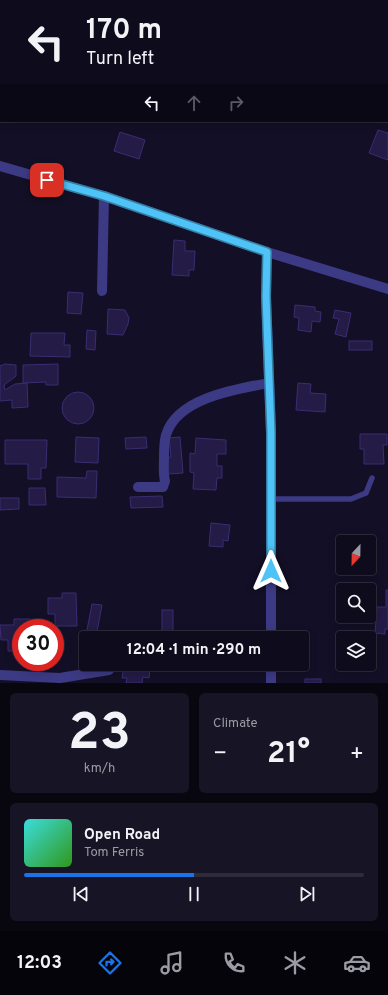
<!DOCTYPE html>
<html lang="en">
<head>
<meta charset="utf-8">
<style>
  body { margin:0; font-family:Overpass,sans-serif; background:#171425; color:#f1f3f6; height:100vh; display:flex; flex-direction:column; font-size:15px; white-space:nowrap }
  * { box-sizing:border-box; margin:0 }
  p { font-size:13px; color:#9b9ba3 }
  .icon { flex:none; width:22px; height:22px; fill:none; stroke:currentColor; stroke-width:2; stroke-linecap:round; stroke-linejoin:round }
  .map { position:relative; height:683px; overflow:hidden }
  .side { display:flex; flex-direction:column; gap:10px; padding:10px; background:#08060f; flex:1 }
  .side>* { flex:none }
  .hud { position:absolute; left:0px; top:0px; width:388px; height:122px; box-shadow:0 2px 10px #0003,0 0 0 1px #2e2b3b; background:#0e0b1c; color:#f1f3f6; overflow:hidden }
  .needle { width:26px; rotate:202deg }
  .buttons { position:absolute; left:336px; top:535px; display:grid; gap:8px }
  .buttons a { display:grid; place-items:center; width:40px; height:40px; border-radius:4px; background:#0e0b1c; box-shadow:0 2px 10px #0003,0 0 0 1px #2e2b3b; font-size:20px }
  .speed { position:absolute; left:12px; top:619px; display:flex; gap:8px; font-size:20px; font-weight:700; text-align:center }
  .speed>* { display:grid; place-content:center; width:52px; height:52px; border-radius:50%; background:#0e0b1c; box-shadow:0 2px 10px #0003,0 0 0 1px #2e2b3b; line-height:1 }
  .speed .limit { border:6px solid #d22; background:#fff; color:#111 }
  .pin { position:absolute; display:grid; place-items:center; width:34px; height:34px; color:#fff; margin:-17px; border-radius:8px; box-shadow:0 2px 6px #0006 }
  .me { position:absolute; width:44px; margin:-22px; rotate:0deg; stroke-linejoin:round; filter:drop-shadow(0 0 3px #0008) }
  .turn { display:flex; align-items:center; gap:14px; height:84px; padding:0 20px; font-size:18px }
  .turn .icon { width:52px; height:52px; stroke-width:2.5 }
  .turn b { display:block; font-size:28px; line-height:34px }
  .lanes { display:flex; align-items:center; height:38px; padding:0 20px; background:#0003; justify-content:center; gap:20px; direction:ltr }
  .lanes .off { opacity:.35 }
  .big { font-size:30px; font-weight:700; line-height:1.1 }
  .side .card { flex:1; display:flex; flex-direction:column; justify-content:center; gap:6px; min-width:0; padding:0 14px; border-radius:6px; background:#171425 }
  .side .dial { align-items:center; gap:0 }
  .dial b { font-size:52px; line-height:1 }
  .song { display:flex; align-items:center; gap:12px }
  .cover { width:48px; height:48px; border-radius:6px; background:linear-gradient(135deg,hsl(180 70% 55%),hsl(110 70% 35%)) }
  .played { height:4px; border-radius:2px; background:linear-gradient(90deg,#1a73e8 50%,#2e2b3b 50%) }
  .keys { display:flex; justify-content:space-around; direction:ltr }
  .heat { display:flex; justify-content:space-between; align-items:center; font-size:22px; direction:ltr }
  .side .tiles { flex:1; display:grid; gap:10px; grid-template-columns:1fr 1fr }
  .card:last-child { grid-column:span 2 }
  .trip { position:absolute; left:79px; top:631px; width:230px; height:40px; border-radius:4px; background:#0e0b1c; box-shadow:0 2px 10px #0003,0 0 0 1px #2e2b3b; font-weight:700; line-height:40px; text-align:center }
  .tab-bar { display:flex; height:64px; justify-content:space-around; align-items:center; background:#06040b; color:#9b9ba3 }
  .tab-bar .icon { width:28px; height:28px }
  .tab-bar .selected { color:#1a73e8 }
  .tab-bar b { font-size:18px; color:#f1f3f6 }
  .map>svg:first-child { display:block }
  .building { fill:#241b47; stroke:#3b2d73 }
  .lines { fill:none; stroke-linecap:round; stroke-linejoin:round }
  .lane { stroke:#3d3a85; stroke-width:5.5 }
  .street { stroke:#3d3a85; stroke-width:10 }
  .route-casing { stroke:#337fa1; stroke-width:10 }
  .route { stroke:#4fc3f7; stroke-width:7 }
</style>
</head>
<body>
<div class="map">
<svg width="388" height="683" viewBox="0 0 388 683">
  <rect width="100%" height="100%" fill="#130f26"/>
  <!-- building -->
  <g class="building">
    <path d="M378,130L388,133V160L369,153Z"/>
    <path d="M120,132L145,140L139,159L114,151Z"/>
    <path d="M174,240L185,241V251H195L194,270H189V276L172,275Z"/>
    <path d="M68,292L83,293L81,314L67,313Z"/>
    <path d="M295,305L315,307V311L321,312L320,322L312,321L311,332L298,330L299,318L294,317Z"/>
    <path d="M108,309L125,310L129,318L128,324L123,335L107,334Z"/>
    <path d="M335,310L351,313L346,337L335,334L339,319L333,318Z"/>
    <path d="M87,330L96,331L95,350L86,349Z"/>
    <path d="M31,333H65L64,345H70V357L30,356Z"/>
    <rect x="349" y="341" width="23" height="9"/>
    <path d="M5,364L16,365V376L4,385L5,390L15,384L27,383L28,407L12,408V400L0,401V366Z"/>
    <path d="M58,364V385H46V382L23,383V365Z"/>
    <path d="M298,383L311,384L310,393L326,394L325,412L296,410Z"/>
    <circle cx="78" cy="408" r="16"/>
    <path d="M360,434H387V445H383L384,464H364V449H360Z"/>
    <path d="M76,437L99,438L98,463L75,462Z"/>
    <path d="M146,437L147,448L126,449L125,438Z"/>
    <path d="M180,437L183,473L168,474L166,458L171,457L169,438Z"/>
    <path d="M196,438L226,440V454H217V466H222V478H217L216,490L193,489L194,473L190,472V453L195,454Z"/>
    <path d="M5,440H47L46,468H41V479H28V464H5Z"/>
    <path d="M87,471H97L96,498L57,497V477L86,478Z"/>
    <path d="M29,488H45L46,505H29Z"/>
    <path d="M162,496L163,507L131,508L130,497Z"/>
    <path d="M0,498H19V509L0,510Z"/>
    <path d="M211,523L230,525L228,541L223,540V547L209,546Z"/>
    <path d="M386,590H388V629H385V634L375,633L377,607H386Z"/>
    <path d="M62,593H76L77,626H55V614H48V598H62Z"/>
    <path d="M92,604L102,605L96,637L86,635Z"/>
    <rect x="162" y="610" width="11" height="27"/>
    <path d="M14,619H31V628H21V651H8V640H1L0,625H14Z"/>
    <path d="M124,665L150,668L149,678L143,677L142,683H126L127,678H122Z"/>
    <rect x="305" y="679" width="16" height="4"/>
  </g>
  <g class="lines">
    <!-- lane -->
    <path class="lane" d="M271,499H351L366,493L372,478"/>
    <!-- street -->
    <g class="street">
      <path d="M0,166L104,196L267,252L388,289"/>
      <path d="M267,252L266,297L271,433V638"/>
      <path d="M102,291L104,196"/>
      <path d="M138,487H163L165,481C163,473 164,465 164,457C164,449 164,442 166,435C177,398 236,389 269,383"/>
      <path d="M271,664V683"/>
      <path d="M0,675L60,678L109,670"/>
    </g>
  </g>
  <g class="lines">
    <!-- route casing -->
    <g class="route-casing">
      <path id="route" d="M47,180L104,196L267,252L266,297L271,433V571"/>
    </g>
    <!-- route -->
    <use href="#route" class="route"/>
  </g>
</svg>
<div class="buttons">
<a><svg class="needle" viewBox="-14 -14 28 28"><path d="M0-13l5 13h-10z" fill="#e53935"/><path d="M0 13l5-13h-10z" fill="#9b9ba3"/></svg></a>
<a><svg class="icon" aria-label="search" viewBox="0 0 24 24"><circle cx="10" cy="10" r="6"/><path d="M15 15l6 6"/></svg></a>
<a><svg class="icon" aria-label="layers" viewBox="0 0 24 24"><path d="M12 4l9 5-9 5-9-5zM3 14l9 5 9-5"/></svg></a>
</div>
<div class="speed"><div class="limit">30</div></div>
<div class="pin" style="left:47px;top:180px;background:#d93025"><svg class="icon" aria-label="arrive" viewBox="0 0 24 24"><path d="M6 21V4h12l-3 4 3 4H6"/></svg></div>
<svg class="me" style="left:271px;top:571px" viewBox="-20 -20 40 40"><path d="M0-17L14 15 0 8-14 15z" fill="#4fc3f7" stroke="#fff" stroke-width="4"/></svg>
<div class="trip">12:04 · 1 min · 290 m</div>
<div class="hud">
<div class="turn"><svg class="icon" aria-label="left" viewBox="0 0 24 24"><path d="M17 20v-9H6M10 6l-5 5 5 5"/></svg><div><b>170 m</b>Turn left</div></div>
<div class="lanes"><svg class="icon" aria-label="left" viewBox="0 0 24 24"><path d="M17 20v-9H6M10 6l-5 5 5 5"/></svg><svg class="icon off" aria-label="ahead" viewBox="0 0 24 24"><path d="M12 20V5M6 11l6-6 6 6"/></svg><svg class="icon off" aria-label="right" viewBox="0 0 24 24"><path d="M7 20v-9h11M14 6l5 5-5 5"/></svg></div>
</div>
</div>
<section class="side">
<div class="tiles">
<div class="card dial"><b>23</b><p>km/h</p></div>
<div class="card"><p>Climate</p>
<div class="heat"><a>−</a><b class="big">21°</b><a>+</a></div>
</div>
<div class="card">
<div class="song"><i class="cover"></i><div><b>Open Road</b><p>Tom Ferris</p></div></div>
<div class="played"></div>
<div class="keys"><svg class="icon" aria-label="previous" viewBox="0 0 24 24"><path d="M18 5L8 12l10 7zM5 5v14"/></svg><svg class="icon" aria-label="pause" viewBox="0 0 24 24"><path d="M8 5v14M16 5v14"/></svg><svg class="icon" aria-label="next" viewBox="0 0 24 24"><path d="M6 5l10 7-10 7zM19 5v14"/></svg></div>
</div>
</div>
</section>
<nav class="tab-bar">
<b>12:03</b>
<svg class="icon selected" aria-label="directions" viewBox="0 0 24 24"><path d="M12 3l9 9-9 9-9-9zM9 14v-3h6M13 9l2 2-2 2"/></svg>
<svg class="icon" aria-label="music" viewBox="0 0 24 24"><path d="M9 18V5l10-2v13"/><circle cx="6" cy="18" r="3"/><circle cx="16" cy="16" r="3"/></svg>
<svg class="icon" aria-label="phone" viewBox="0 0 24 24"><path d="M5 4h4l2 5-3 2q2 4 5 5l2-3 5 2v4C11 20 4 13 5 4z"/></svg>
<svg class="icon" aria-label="climate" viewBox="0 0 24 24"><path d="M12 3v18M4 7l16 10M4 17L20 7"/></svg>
<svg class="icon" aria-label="car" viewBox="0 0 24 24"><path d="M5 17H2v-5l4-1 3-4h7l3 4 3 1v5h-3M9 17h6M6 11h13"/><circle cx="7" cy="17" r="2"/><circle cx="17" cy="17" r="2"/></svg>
</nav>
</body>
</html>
